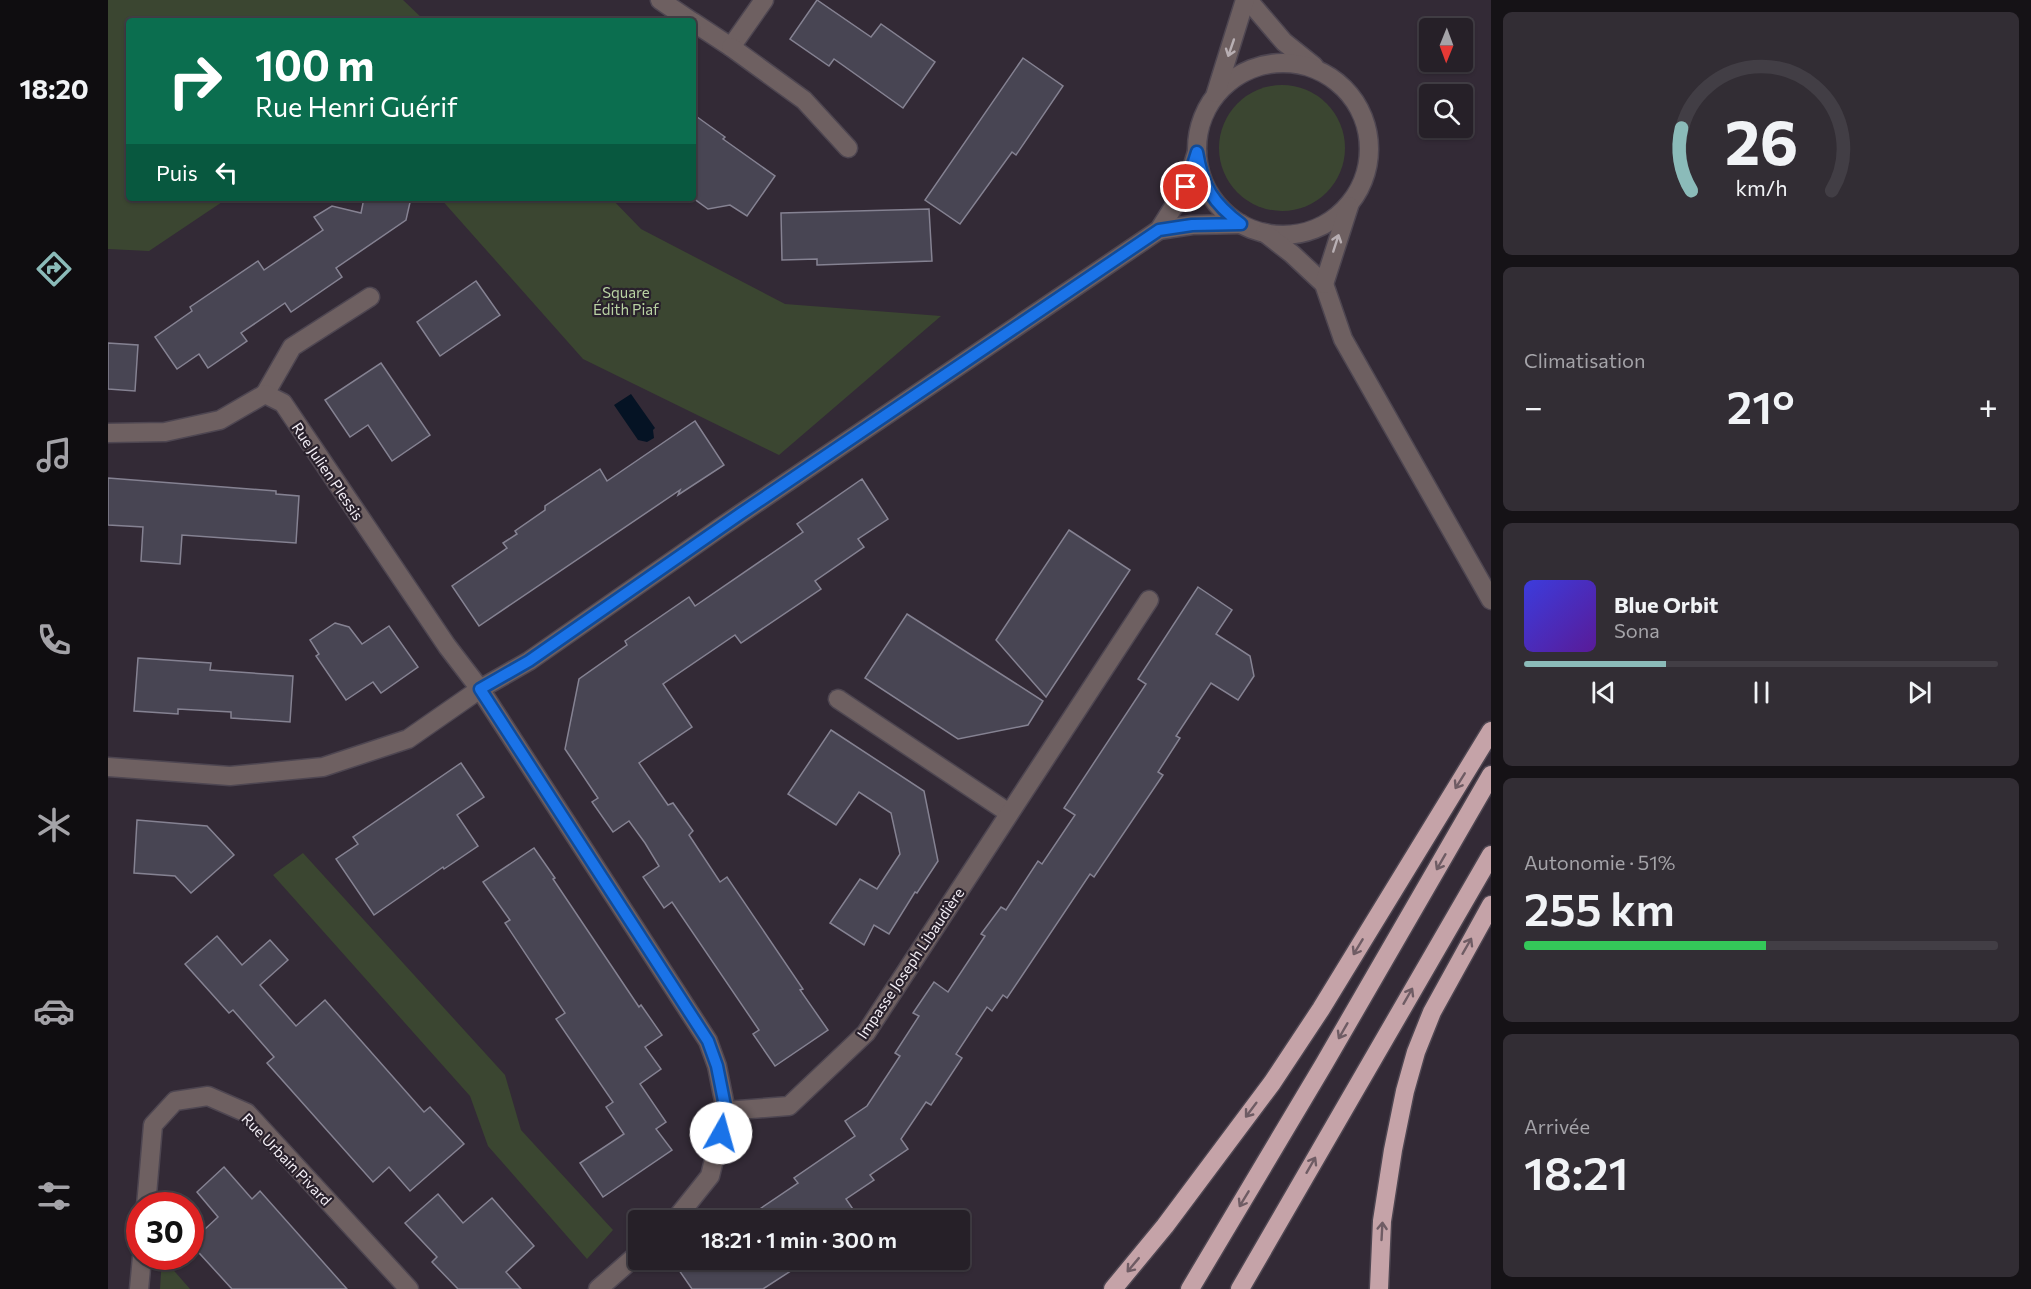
<!DOCTYPE html>
<html lang="fr">
<head>
<meta charset="utf-8">
<style>
  body { margin:0; font-family:Commissioner,sans-serif; background:#322d34; color:#f1f3f6; height:100vh; display:flex; flex-direction:column; font-size:22px; white-space:nowrap }
  * { box-sizing:border-box; margin:0 }
  p { font-size:20px; color:#a4a3a8 }
  .icon { flex:none; width:33px; height:33px; fill:none; stroke:currentColor; stroke-width:2; stroke-linecap:round; stroke-linejoin:round }
  .map { position:relative; flex:1; overflow:hidden }
  .side { display:flex; flex-direction:column; gap:12px; padding:12px; background:#151216; width:540px }
  .side>* { flex:none }
  .top-card { position:absolute; left:18px; top:18px; width:570px; height:183px; border-radius:6px; box-shadow:0 2px 4px #0004,0 0 0 2px #423e45; background:#0b6e4f; color:#fff; overflow:hidden }
  .needle { width:39px; rotate:181deg }
  .tools { position:absolute; left:1311px; top:18px; display:grid; gap:12px }
  .tools a { display:grid; place-items:center; width:54px; height:54px; border-radius:6px; background:#262028; box-shadow:0 2px 4px #0004,0 0 0 2px #423e45; font-size:30px }
  .speed { position:absolute; left:18px; top:1192px; display:flex; gap:12px; font-size:30px; font-weight:700; text-align:center }
  .speed>* { display:grid; place-content:center; width:78px; height:78px; border-radius:50%; background:#262028; box-shadow:0 2px 4px #0004,0 0 0 2px #423e45; line-height:1 }
  .speed .limit { border:9px solid #d22; background:#fff; color:#111 }
  .pin { position:absolute; display:grid; place-items:center; width:51px; height:51px; color:#fff; margin:-26px; border:3px solid #fff; border-radius:50%; box-shadow:0 2px 6px #0007 }
  .me { position:absolute; width:66px; margin:-33px; rotate:7deg; stroke-linejoin:round; filter:drop-shadow(0 0 4px #0008) }
  .turn { display:flex; align-items:center; gap:21px; height:126px; padding:0 30px; font-size:27px }
  .turn .icon { width:78px; height:78px; stroke-width:2.5 }
  .turn b { display:block; font-size:42px; line-height:51px }
  .then { display:flex; align-items:center; height:57px; padding:0 30px; background:#0003; gap:12px; font-size:22px }
  .big { font-size:45px; font-weight:600; line-height:1.1 }
  .side .card { flex:1; display:flex; flex-direction:column; justify-content:center; gap:9px; min-width:0; padding:0 21px; border-radius:9px; background:#322d34 }
  .side .dial { align-items:center; gap:0 }
  .dial svg { height:156px; overflow:visible; fill:none; stroke:#423e45; stroke-width:7; stroke-linecap:round; text-anchor:middle }
  .dial text { fill:#f1f3f6; stroke:none }
  .song { display:flex; align-items:center; gap:18px }
  .cover { width:72px; height:72px; border-radius:9px; background:linear-gradient(135deg,hsl(240 70% 55%),hsl(270 70% 35%)) }
  .played { height:6px; border-radius:3px; background:linear-gradient(90deg,#8bbbb9 30%,#423e45 30%) }
  .keys { display:flex; justify-content:space-around; direction:ltr }
  .heat { display:flex; justify-content:space-between; align-items:center; font-size:33px; direction:ltr }
  .charge { height:9px; border-radius:4px; background:linear-gradient(90deg,#34c759 51%,#423e45 0) }
  .trip { position:absolute; left:520px; top:1210px; width:342px; height:60px; border-radius:6px; background:#262028; box-shadow:0 2px 4px #0004,0 0 0 2px #423e45; font-weight:600; line-height:60px; text-align:center }
  main { display:flex; flex:1; min-height:0 }
  .tab-bar { display:flex; flex-direction:column; width:108px; justify-content:space-around; align-items:center; background:#0f0d10; color:#a4a3a8 }
  .tab-bar .icon { width:42px; height:42px }
  .tab-bar .current { color:#8bbbb9 }
  .tab-bar b { font-size:27px; color:#f1f3f6 }
  .map>svg:first-child { display:block }
  .green { fill:#3b4631 }
  .water { fill:#051324 }
  .building { fill:#484553; stroke:#858292; stroke-width:1.5 }
  .lines { fill:none; stroke-linecap:round; stroke-linejoin:round }
  .street-casing { stroke:#4e4651; stroke-width:21 }
  .highway-casing { stroke:#4e4651; stroke-width:21 }
  .street { stroke:#6e6061; stroke-width:18 }
  .highway { stroke:#c5a3a8; stroke-width:18 }
  .oneway { stroke:#b8afb3 }
  .oneway2 { stroke:#6f5c64 }
  .route-casing { stroke:#114b97; stroke-width:15 }
  .route { stroke:#1a73e8; stroke-width:10 }
  .labels { text-anchor:middle; dominant-baseline:central; stroke-width:4.5; stroke-linejoin:round; paint-order:stroke }
  .park-label { font-size:15px; fill:#b9d3a3; stroke:#29212c }
  .street-label { font-size:15px; fill:#f4eff6; stroke:#29212c }
</style>
</head>
<body>
<main>
<nav class="tab-bar">
<b>18:20</b>
<svg class="icon current" aria-label="directions" viewBox="0 0 24 24"><path d="M12 3l9 9-9 9-9-9zM9 14v-3h6M13 9l2 2-2 2"/></svg>
<svg class="icon" aria-label="music" viewBox="0 0 24 24"><path d="M9 18V5l10-2v13"/><circle cx="6" cy="18" r="3"/><circle cx="16" cy="16" r="3"/></svg>
<svg class="icon" aria-label="phone" viewBox="0 0 24 24"><path d="M5 4h4l2 5-3 2q2 4 5 5l2-3 5 2v4C11 20 4 13 5 4z"/></svg>
<svg class="icon" aria-label="climate" viewBox="0 0 24 24"><path d="M12 3v18M4 7l16 10M4 17L20 7"/></svg>
<svg class="icon" aria-label="car" viewBox="0 0 24 24"><path d="M5 17H2v-5l4-1 3-4h7l3 4 3 1v5h-3M9 17h6M6 11h13"/><circle cx="7" cy="17" r="2"/><circle cx="17" cy="17" r="2"/></svg>
<svg class="icon" aria-label="filters" viewBox="0 0 24 24"><path d="M4 7h16M4 17h16"/><circle cx="9" cy="7" r="2"/><circle cx="15" cy="17" r="2"/></svg>
</nav>
<div class="map">
<svg width="1383" height="1289" viewBox="0 0 1383 1289">
  <rect width="100%" height="100%" fill="#332a36"/>
  <!-- green -->
  <g class="green">
    <path d="M0,0H295L317,21H21V198H120L41,251L0,249Z"/>
    <circle cx="1174" cy="148" r="63"/>
    <path d="M332,198H503L533,229L677,304L833,316L671,455L475,359Z"/>
    <path d="M195,853L397,1075L413,1130L505,1230L479,1259L380,1146L362,1096L165,875Z"/>
    <path d="M54,1257L82,1289H52Z"/>
  </g>
  <!-- water -->
  <path class="water" d="M523,394L547,428L545,430L546,438L539,442L530,440L506,405Z"/>
  <!-- building -->
  <g class="building">
    <path d="M709,0L763,37L773,24L827,62L795,108L726,59L721,66L682,39Z"/>
    <path d="M915,58L955,86L908,155L904,152L852,224L817,200Z"/>
    <path d="M585,114L617,137L615,139L667,176L639,216L622,205L600,209L585,198Z"/>
    <path d="M256,198H303L298,220L228,268L234,277L183,312L177,303L133,333L139,341L100,368L91,354L69,369L47,337L84,311L82,307L150,261L156,270L215,230L206,217L224,206L253,213Z"/>
    <path d="M821,209L824,261L709,265V259L674,260L673,213Z"/>
    <path d="M368,281L392,315L332,356L309,322Z"/>
    <path d="M0,343L30,345L27,391L0,389Z"/>
    <path d="M273,363L322,435L284,461L260,425L242,437L217,400Z"/>
    <path d="M587,421L616,465L570,495L572,490L371,626L344,586L399,548L395,543L409,534L407,531L437,510V506L492,469L499,481Z"/>
    <path d="M0,478L168,491V494L191,496L188,543L74,535L72,564L33,561L35,527L0,525Z"/>
    <path d="M754,479L780,519L750,539L756,547L707,581L713,589L633,643L627,635L555,684L584,727L531,763L560,805L565,803L585,831L581,835L612,882L619,877L695,989L692,990L720,1030L667,1066L645,1034L651,1030L564,902L556,908L535,877L551,866L537,843L521,821L505,832L484,802L490,798L457,749L471,679L519,645L517,641L581,597L587,606L695,532L689,524Z"/>
    <path d="M961,530L1022,570L938,697L888,640Z"/>
    <path d="M1090,587L1124,610L1108,634L1142,656L1146,676L1130,700L1103,683L1068,736L1072,738L1050,772L1055,775L986,877L982,874L899,998L895,995L884,1011L879,1007L848,1054L854,1058L823,1105L818,1102L793,1139L800,1149L762,1175L766,1180L738,1199L753,1221H634L690,1183L686,1178L747,1136L737,1121L759,1106L792,1056L787,1053L811,1016L805,1013L826,982L840,992L877,936L873,934L893,907L898,910L930,861L934,864L967,815L956,808L1038,684L1030,679Z"/>
    <path d="M799,614L935,701L920,725L850,739L757,678Z"/>
    <path d="M227,623L241,627L254,644L281,626L310,667L273,693L265,682L238,700L208,656L211,654L202,640Z"/>
    <path d="M30,658L103,663L102,670L185,676L182,722L123,718V712L70,709V714L26,711Z"/>
    <path d="M723,730L816,791L830,861L809,893L807,892L781,934L766,925L756,945L722,923L752,879L769,889L792,854L783,813L751,792L728,825L680,794Z"/>
    <path d="M353,763L376,797L349,815L370,846L336,869L335,867L266,915L228,859L250,844L245,837Z"/>
    <path d="M29,820L99,826L126,855L83,893L67,876L26,873Z"/>
    <path d="M426,848L447,878L445,879L531,1007L533,1005L554,1035L537,1047L553,1069L532,1084L558,1122L548,1129L564,1150L495,1197L472,1163L516,1134L498,1107L505,1102L448,1019L457,1013L397,923L402,920L375,882Z"/>
    <path d="M109,936L134,965L162,940L180,960L152,985L188,1026L217,1000L316,1112L322,1107L356,1144L302,1191L281,1167L265,1182L159,1063L166,1057L125,1010L121,1013L77,964Z"/>
    <path d="M116,1167L144,1199L152,1191L239,1289H124L82,1243L110,1217L89,1192Z"/>
    <path d="M330,1194L355,1223L384,1198L426,1246L398,1272L413,1289H350L324,1262L329,1257L297,1223Z"/>
    <path d="M564,1260H689L692,1265L655,1289H584Z"/>
  </g>
  <g class="lines">
    <!-- street casing -->
    <g class="street-casing">
      <g id="street">
        <path d="M552,0L583,21"/>
        <path d="M1140,0L1176,42L1206,66"/>
        <path d="M585,22L623,47L656,0"/>
        <path d="M623,47L696,100L740,148"/>
        <circle cx="1175" cy="149" r="86"/>
        <path d="M1108,93L1137,0"/>
        <path d="M1051,230L1084,225L1133,224"/>
        <path d="M1157,233L1184,254L1216,284L1235,339L1383,600"/>
        <path d="M1216,284L1241,206"/>
        <path d="M157,394L184,347L262,297"/>
        <path d="M0,433L57,432L112,420L157,394L175,403L339,646L372,689L600,1041L609,1066L618,1111L602,1176L566,1221"/>
        <path d="M730,699L901,813"/>
        <path d="M0,767L122,776L215,767L300,739L372,689L421,661L613,527L1051,230L1078,187L1089,152"/>
        <path d="M618,1111L681,1106L758,1033L1041,600"/>
        <path d="M38,1206L45,1125L67,1101L100,1096L139,1113L301,1289"/>
        <path d="M31,1289L34,1257"/>
        <path d="M490,1289L531,1253"/>
      </g>
    </g>
    <!-- highway casing -->
    <g class="highway-casing">
      <g id="highway">
        <path d="M1005,1289L1057,1226L1164,1083L1213,1009L1383,731"/>
        <path d="M1082,1289L1216,1064L1383,775"/>
        <path d="M1132,1289L1383,855"/>
        <path d="M1271,1289L1274,1221L1285,1150L1297,1091L1308,1052L1324,1012L1383,905"/>
      </g>
    </g>
    <!-- street -->
    <use href="#street" class="street"/>
    <!-- highway -->
    <use href="#highway" class="highway"/>
  </g>
  <!-- one-way arrows -->
  <defs><path id="oneway-shaft" d="M-6 0H5M1.5-3L5.5 0L1.5 3" fill="none" stroke-width="1.6" stroke-linecap="round" stroke-linejoin="round" transform="scale(1.5)"/></defs>
  <g class="oneway">
    <use href="#oneway-shaft" transform="translate(1123 48) rotate(109)"/>
    <use href="#oneway-shaft" transform="translate(1228 243) rotate(-72)"/>
  </g>
  <g class="oneway2">
    <use href="#oneway-shaft" transform="translate(1352 781) rotate(122)"/>
    <use href="#oneway-shaft" transform="translate(1333 862) rotate(120)"/>
    <use href="#oneway-shaft" transform="translate(1359 946) rotate(-60)"/>
    <use href="#oneway-shaft" transform="translate(1250 947) rotate(121)"/>
    <use href="#oneway-shaft" transform="translate(1300 996) rotate(-60)"/>
    <use href="#oneway-shaft" transform="translate(1235 1031) rotate(120)"/>
    <use href="#oneway-shaft" transform="translate(1143 1110) rotate(127)"/>
    <use href="#oneway-shaft" transform="translate(1203 1165) rotate(-60)"/>
    <use href="#oneway-shaft" transform="translate(1136 1199) rotate(121)"/>
    <use href="#oneway-shaft" transform="translate(1274 1231) rotate(-87)"/>
    <use href="#oneway-shaft" transform="translate(1025 1265) rotate(130)"/>
  </g>
  <g class="lines">
    <!-- route casing -->
    <g class="route-casing">
      <path id="route" d="M613,1133L618,1111L609,1066L600,1041L372,689L421,661L632,514L1051,230L1084,225L1133,224C1105,203 1095,187 1089,152L1078,187"/>
    </g>
    <!-- route -->
    <use href="#route" class="route"/>
  </g>
  <g class="labels">
    <!-- park labels -->
    <g class="park-label">
      <text x="518" y="292">Square<tspan x="518" dy="17">Édith Piaf</tspan></text>
    </g>
    <!-- street labels -->
    <g class="street-label">
      <text transform="translate(220 471) rotate(56)">Rue Julien Plessis</text>
      <text transform="translate(802 963) rotate(-56)">Impasse Joseph Libaudière</text>
      <text transform="translate(179 1159) rotate(46)">Rue Urbain Pivard</text>
    </g>
  </g>
</svg>
<div class="tools">
<a><svg class="needle" viewBox="-14 -14 28 28"><path d="M0-13l5 13h-10z" fill="#e53935"/><path d="M0 13l5-13h-10z" fill="#a4a3a8"/></svg></a>
<a><svg class="icon" aria-label="search" viewBox="0 0 24 24"><circle cx="10" cy="10" r="6"/><path d="M15 15l6 6"/></svg></a>
</div>
<div class="speed"><div class="limit">30</div></div>
<div class="pin" style="left:1078px;top:187px;background:#d93025"><svg class="icon" aria-label="arrive" viewBox="0 0 24 24"><path d="M6 21V4h12l-3 4 3 4H6"/></svg></div>
<svg class="me" style="left:613px;top:1133px" viewBox="-20 -20 40 40"><circle r="19" fill="#fff"/><path d="M0-13L10 11 0 6-10 11z" fill="#1a73e8"/></svg>
<div class="trip">18:21 · 1 min · 300 m</div>
<div class="top-card">
<div class="turn"><svg class="icon" aria-label="right" viewBox="0 0 24 24"><path d="M7 20v-9h11M14 6l5 5-5 5"/></svg><div><b>100 m</b>Rue Henri Guérif</div></div>
<div class="then">Puis<svg class="icon" aria-label="left" viewBox="0 0 24 24"><path d="M17 20v-9H6M10 6l-5 5 5 5"/></svg></div>
</div>
</div>
<section class="side">
<div class="card dial"><svg viewBox="0 0 100 80">
<path d="M14 69A42 42 0 1 1 86 69"/>
<path d="M14 69A42 42 0 0 1 9 37" stroke="#8bbbb9"/>
<text x="50" y="56" font-size="32" font-weight="700">26</text>
<text x="50" y="72" font-size="11">km/h</text>
</svg></div>
<div class="card"><p>Climatisation</p>
<div class="heat"><a>−</a><b class="big">21°</b><a>+</a></div>
</div>
<div class="card">
<div class="song"><i class="cover"></i><div><b>Blue Orbit</b><p>Sona</p></div></div>
<div class="played"></div>
<div class="keys"><svg class="icon" aria-label="previous" viewBox="0 0 24 24"><path d="M18 5L8 12l10 7zM5 5v14"/></svg><svg class="icon" aria-label="pause" viewBox="0 0 24 24"><path d="M8 5v14M16 5v14"/></svg><svg class="icon" aria-label="next" viewBox="0 0 24 24"><path d="M6 5l10 7-10 7zM19 5v14"/></svg></div>
</div>
<div class="card"><p>Autonomie · 51%</p><b class="big">255 km</b><div class="charge"></div></div>
<div class="card"><p>Arrivée</p><b class="big">18:21</b></div>
</section>
</main>
</body>
</html>
